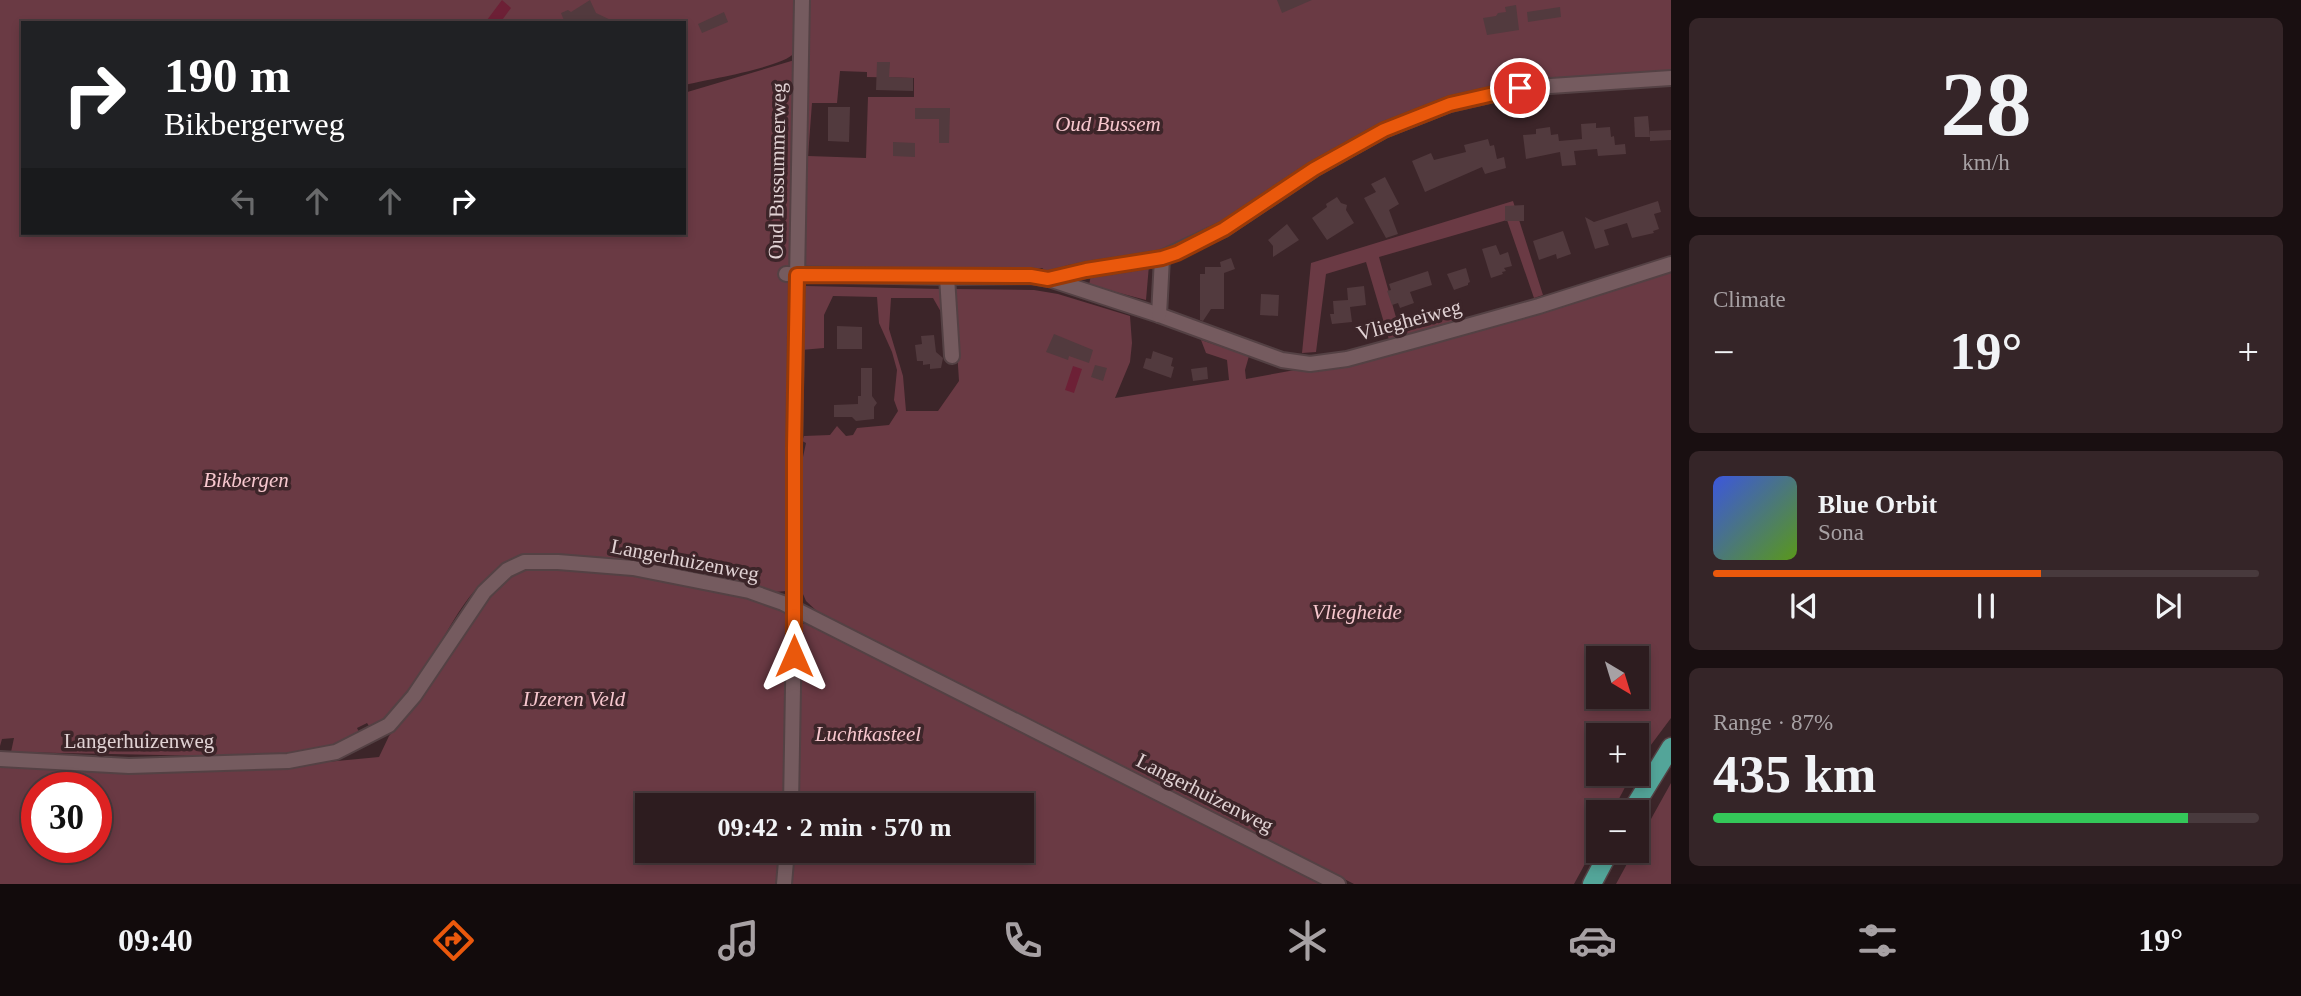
<!DOCTYPE html>
<html lang="en">
<head>
<meta charset="utf-8">
<style>
  body { margin:0; font-family:Georgia,serif; background:#352528; color:#f1f3f6; height:100vh; display:flex; flex-direction:column; font-size:26px; white-space:nowrap }
  * { box-sizing:border-box; margin:0 }
  p { font-size:23px; color:#a7a1a4 }
  .icon { flex:none; width:38px; height:38px; fill:none; stroke:currentColor; stroke-width:2; stroke-linecap:round; stroke-linejoin:round }
  .map { position:relative; flex:1; overflow:hidden }
  .details { display:flex; flex-direction:column; gap:18px; padding:18px; background:#190f11; width:630px }
  .details>* { flex:none }
  .top-card { position:absolute; left:21px; top:21px; width:665px; height:214px; border-radius:0px; box-shadow:0 4px 10px #0003,0 0 0 2px #483a3d; background:#202124; color:#fff; overflow:hidden }
  .needle { width:46px; rotate:142deg }
  .fabs { position:absolute; left:1586px; top:646px; display:grid; gap:14px }
  .fabs a { display:grid; place-items:center; width:63px; height:63px; border-radius:0px; background:#2d1c1f; box-shadow:0 4px 10px #0003,0 0 0 2px #483a3d; font-size:35px }
  .speed { position:absolute; left:21px; top:772px; display:flex; gap:14px; font-size:35px; font-weight:700; text-align:center }
  .speed>* { display:grid; place-content:center; width:91px; height:91px; border-radius:50%; background:#2d1c1f; box-shadow:0 4px 10px #0003,0 0 0 2px #483a3d; line-height:1 }
  .speed .limit { border:10px solid #d22; background:#fff; color:#111 }
  .pin { position:absolute; display:grid; place-items:center; width:60px; height:60px; color:#fff; margin:-30px; border:4px solid #fff; border-radius:50%; box-shadow:0 2px 7px #0007 }
  .me { position:absolute; width:77px; margin:-38px; rotate:0deg; stroke-linejoin:round; filter:drop-shadow(0 0 5px #0008) }
  .turn { display:flex; align-items:center; gap:24px; height:147px; padding:0 28px; font-size:32px }
  .turn .icon { width:91px; height:91px; stroke-width:2.5 }
  .turn b { display:block; font-size:49px; line-height:60px }
  .lanes { display:flex; align-items:center; height:66px; padding:0 28px; background:#0003; justify-content:center; gap:35px; direction:ltr }
  .lanes .off { opacity:.35 }
  .big { font-size:52px; font-weight:600; line-height:1.1 }
  .details .tile { flex:1; display:flex; flex-direction:column; justify-content:center; gap:10px; min-width:0; padding:0 24px; border-radius:10px; background:#352528 }
  .details .dial { align-items:center; gap:0 }
  .dial b { font-size:91px; line-height:1 }
  .song { display:flex; align-items:center; gap:21px }
  .cover { width:84px; height:84px; border-radius:10px; background:linear-gradient(135deg,hsl(230 70% 55%),hsl(90 70% 35%)) }
  .played { height:7px; border-radius:4px; background:linear-gradient(90deg,#ea580c 60%,#483a3d 60%) }
  .keys { display:flex; justify-content:space-around; direction:ltr }
  .heat { display:flex; justify-content:space-between; align-items:center; font-size:38px; direction:ltr }
  .charge { height:10px; border-radius:5px; background:linear-gradient(90deg,#34c759 87%,#483a3d 0) }
  .trip { position:absolute; left:635px; top:793px; width:399px; height:70px; border-radius:0px; background:#2d1c1f; box-shadow:0 4px 10px #0003,0 0 0 2px #483a3d; font-weight:600; line-height:70px; text-align:center }
  .tab-bar { display:flex; height:112px; justify-content:space-around; align-items:center; background:#120b0c; color:#a7a1a4 }
  .tab-bar .icon { width:49px; height:49px }
  .tab-bar .active { color:#ea580c }
  .tab-bar b { font-size:32px; color:#f1f3f6 }
  main { display:flex; flex:1; min-height:0 }
  .map>svg:first-child { display:block }
  .green { fill:#6a3a44; fill-rule:evenodd }
  .water { fill:#6d2036 }
  .building { fill:#523a3e }
  .lines { fill:none; stroke-linecap:round; stroke-linejoin:round }
  .minor-casing { stroke:#544144; stroke-width:18 }
  .major-casing { stroke:#544144; stroke-width:21 }
  .minor { stroke:#755b5f; stroke-width:14 }
  .major { stroke:#53a599; stroke-width:18 }
  .route-casing { stroke:#983908; stroke-width:18 }
  .route { stroke:#ea580c; stroke-width:12 }
  .labels { text-anchor:middle; dominant-baseline:central; stroke-width:7; stroke-linejoin:round; paint-order:stroke }
  .park-label { font-size:21px; font-style:italic; fill:#f7c7ce; stroke:#3c2529 }
  .street-label { font-size:21px; fill:#e1d2d4; stroke:#3c2529 }
</style>
</head>
<body>
<main>
<div class="map">
<svg width="1671" height="884" viewBox="0 0 1671 884">
  <rect width="100%" height="100%" fill="#3c2529"/>
  <!-- green -->
  <g class="green">
    <path d="M0,0H795L794,53C784,67 705,80 684,85V23H23V233H684V93L808,56L809,0H1671V74L1424,108L1402,114L1383,124L1197,238L1156,254L1068,265L1047,272L1042,268C963,275 884,271 805,266L804,219L786,495L789,496L786,591L775,592L734,583L522,558C511,563 498,568 489,576C440,619 429,695 371,729L367,723L357,728L360,734L352,740L317,752L287,755L210,756L11,752L14,738L2,739L0,746ZM840,71L867,72V77L914,78V97H868L866,158L808,156L812,103H837Z"/>
    <path d="M1513,201L1543,295L1534,298L1507,220L1379,257L1397,321L1454,308L1459,322L1390,343L1366,262L1326,274L1316,352L1302,353L1311,263Z"/>
    <path d="M1149,265L1146,300L1089,285L1091,275Z"/>
    <path d="M1671,269V718L1636,765V735H1598V774H1632L1612,812H1598V840L1574,884H1354L820,614L806,601L800,587L803,457L806,443L802,441L804,436L830,435L837,426L846,436L853,435L857,428L889,425L898,411L894,400L897,370L892,352L879,323L877,297L833,296L824,315V348L801,350L806,286L941,289L945,309L941,312L933,298H891L889,329L903,376L906,411H938L959,381L953,289L1034,290L1058,294L1130,316L1132,343L1130,362L1115,398L1229,380L1227,360L1206,353L1201,340L1249,356L1245,370L1246,379L1317,366ZM1598,658H1636V696H1598Z"/>
    <path d="M538,569L597,571L694,581L786,610L790,664L787,805H648V850L783,851L780,884H0V764L242,770L379,757L389,736L421,697L489,595L519,571ZM37,788H96V847H37Z"/>
    <path d="M805,622L1328,884H784L787,851L1022,850V805H791L800,627Z"/>
    <path d="M1671,783V884H1616L1634,851L1636,850V846Z"/>
  </g>
  <!-- water -->
  <g class="water">
    <path d="M502,0L511,8L500,23H491L487,20Z"/>
    <path d="M1073,366L1082,369L1074,393L1065,390Z"/>
  </g>
  <!-- building -->
  <g class="building">
    <path d="M590,0L596,13L617,23H565L561,13L568,10L571,12Z"/>
    <path d="M1277,0H1312L1282,13Z"/>
    <path d="M1516,5L1519,30L1487,35L1483,18L1496,16L1498,13L1506,12L1505,7Z"/>
    <path d="M1560,7L1561,17L1528,22L1527,12Z"/>
    <path d="M724,12L728,22L702,33L698,24Z"/>
    <path d="M877,62H890L889,77L913,78V91L876,90Z"/>
    <path d="M828,107H850L849,142L828,141Z"/>
    <path d="M915,108H950L949,143H939V119H915Z"/>
    <path d="M1648,116L1650,137H1635L1634,117Z"/>
    <path d="M1596,123V128L1610,127L1611,137L1614,136L1615,145L1625,144L1626,154L1598,156L1597,149L1574,151L1576,165L1562,166L1560,152L1526,159L1523,135L1536,134V129L1550,127L1551,135L1558,134L1559,141L1582,139L1581,124Z"/>
    <path d="M1671,130V140L1650,141V131Z"/>
    <path d="M1488,139L1490,146L1494,145L1497,159L1504,157L1506,168L1485,174L1482,167L1425,192L1412,161L1431,153L1434,160L1466,152L1464,145Z"/>
    <path d="M893,142L915,143V157L893,156Z"/>
    <path d="M1385,177L1399,204L1389,210L1398,234L1386,238L1364,198L1376,192L1371,184Z"/>
    <path d="M1337,197L1341,203L1347,205L1346,210L1354,223L1327,240L1312,218L1327,207L1326,204Z"/>
    <path d="M1658,201L1661,212L1654,214L1659,229L1653,231L1654,233L1632,238L1627,223L1604,230L1609,245L1595,249L1585,217L1594,222Z"/>
    <path d="M1524,205V221H1505V206Z"/>
    <path d="M1287,224L1299,240L1273,257V246L1268,240Z"/>
    <path d="M1563,231L1571,254L1557,259L1556,254L1539,260L1533,241Z"/>
    <path d="M1496,245L1500,255L1508,252L1512,266L1504,268L1506,271L1502,272L1503,274L1491,278L1482,249Z"/>
    <path d="M1231,258L1235,269L1224,273V309H1211L1203,321L1200,320V274H1205V267H1221L1220,262Z"/>
    <path d="M1466,268L1470,282L1468,283V285L1454,290L1447,274Z"/>
    <path d="M1428,271L1432,285L1410,292L1414,303L1400,308L1398,303L1392,305L1387,291L1391,290L1389,284Z"/>
    <path d="M1364,286L1366,305L1350,307L1352,322L1332,324L1330,314H1334L1333,301L1348,300L1347,288Z"/>
    <path d="M1261,294L1279,295L1278,316L1260,315Z"/>
    <path d="M837,326L862,327V349H837Z"/>
    <path d="M1054,334L1093,350L1089,363L1069,356L1068,360L1046,352Z"/>
    <path d="M934,335L936,352L943,358L941,368L930,369V364L923,365V361H917L915,345L922,344L921,336Z"/>
    <path d="M1153,351L1173,358L1171,366L1174,367L1171,378L1143,368L1146,358L1151,359Z"/>
    <path d="M1095,365L1107,368L1103,381L1091,377Z"/>
    <path d="M1207,367L1208,379L1193,381L1191,369Z"/>
    <path d="M861,368H872V396L877,403L874,407V419L856,421L852,417H834V405L858,404V396H861Z"/>
  </g>
  <g class="lines">
    <!-- minor casing -->
    <g class="minor-casing">
      <g id="minor">
        <path d="M786,274L947,277L1031,276L1048,279L1086,270L1162,258L1224,229L1314,169L1384,130L1450,104L1520,88L1671,78"/>
        <path d="M947,277L952,356"/>
        <path d="M1049,279L1159,315L1282,360L1310,364L1347,359L1417,340L1539,306L1671,264"/>
        <path d="M1159,315L1162,258"/>
        <path d="M0,759L129,766L288,761L336,752L389,725L414,696L484,592L507,570L524,562H558L633,568L749,591L783,603L1338,884"/>
        <path d="M791,805L794,629V447L802,0"/>
        <path d="M784,884L787,850"/>
      </g>
    </g>
    <!-- major casing -->
    <g class="major-casing">
      <g id="major">
        <path d="M1631,812L1671,747"/>
        <path d="M1592,884L1610,850"/>
      </g>
    </g>
    <!-- minor -->
    <use href="#minor" class="minor"/>
    <!-- major -->
    <use href="#major" class="major"/>
  </g>
  <g class="lines">
    <!-- route casing -->
    <g class="route-casing">
      <path id="route" d="M794,656V447L797,275L1031,276L1048,279L1086,270L1162,258L1177,253L1224,229L1314,169L1384,130L1450,104L1520,88"/>
    </g>
    <!-- route -->
    <use href="#route" class="route"/>
  </g>
  <g class="labels">
    <!-- park labels -->
    <g class="park-label">
      <text x="1108" y="124">Oud Bussem</text>
      <text x="246" y="480">Bikbergen</text>
      <text x="1357" y="612">Vliegheide</text>
      <text x="574" y="699">IJzeren Veld</text>
      <text x="868" y="734">Luchtkasteel</text>
    </g>
    <!-- street labels -->
    <g class="street-label">
      <text transform="translate(777 171) rotate(-89)">Oud Bussummerweg</text>
      <text transform="translate(1409 320) rotate(-15)">Vliegheiweg</text>
      <text transform="translate(685 560) rotate(11)">Langerhuizenweg</text>
      <text x="139" y="741">Langerhuizenweg</text>
      <text transform="translate(1205 793) rotate(27)">Langerhuizenweg</text>
    </g>
  </g>
</svg>
<div class="fabs">
<a><svg class="needle" viewBox="-14 -14 28 28"><path d="M0-13l5 13h-10z" fill="#e53935"/><path d="M0 13l5-13h-10z" fill="#a7a1a4"/></svg></a>
<a>+</a>
<a>−</a>
</div>
<div class="speed"><div class="limit">30</div></div>
<div class="pin" style="left:1520px;top:88px;background:#d93025"><svg class="icon" aria-label="arrive" viewBox="0 0 24 24"><path d="M6 21V4h12l-3 4 3 4H6"/></svg></div>
<svg class="me" style="left:794px;top:656px" viewBox="-20 -20 40 40"><path d="M0-17L14 15 0 8-14 15z" fill="#ea580c" stroke="#fff" stroke-width="4"/></svg>
<div class="trip">09:42 · 2 min · 570 m</div>
<div class="top-card">
<div class="turn"><svg class="icon" aria-label="right" viewBox="0 0 24 24"><path d="M7 20v-9h11M14 6l5 5-5 5"/></svg><div><b>190 m</b>Bikbergerweg</div></div>
<div class="lanes"><svg class="icon off" aria-label="left" viewBox="0 0 24 24"><path d="M17 20v-9H6M10 6l-5 5 5 5"/></svg><svg class="icon off" aria-label="ahead" viewBox="0 0 24 24"><path d="M12 20V5M6 11l6-6 6 6"/></svg><svg class="icon off" aria-label="ahead" viewBox="0 0 24 24"><path d="M12 20V5M6 11l6-6 6 6"/></svg><svg class="icon" aria-label="right" viewBox="0 0 24 24"><path d="M7 20v-9h11M14 6l5 5-5 5"/></svg></div>
</div>
</div>
<section class="details">
<div class="tile dial"><b>28</b><p>km/h</p></div>
<div class="tile"><p>Climate</p>
<div class="heat"><a>−</a><b class="big">19°</b><a>+</a></div>
</div>
<div class="tile">
<div class="song"><i class="cover"></i><div><b>Blue Orbit</b><p>Sona</p></div></div>
<div class="played"></div>
<div class="keys"><svg class="icon" aria-label="previous" viewBox="0 0 24 24"><path d="M18 5L8 12l10 7zM5 5v14"/></svg><svg class="icon" aria-label="pause" viewBox="0 0 24 24"><path d="M8 5v14M16 5v14"/></svg><svg class="icon" aria-label="next" viewBox="0 0 24 24"><path d="M6 5l10 7-10 7zM19 5v14"/></svg></div>
</div>
<div class="tile"><p>Range · 87%</p><b class="big">435 km</b><div class="charge"></div></div>
</section>
</main>
<nav class="tab-bar">
<b>09:40</b>
<svg class="icon active" aria-label="directions" viewBox="0 0 24 24"><path d="M12 3l9 9-9 9-9-9zM9 14v-3h6M13 9l2 2-2 2"/></svg>
<svg class="icon" aria-label="music" viewBox="0 0 24 24"><path d="M9 18V5l10-2v13"/><circle cx="6" cy="18" r="3"/><circle cx="16" cy="16" r="3"/></svg>
<svg class="icon" aria-label="phone" viewBox="0 0 24 24"><path d="M5 4h4l2 5-3 2q2 4 5 5l2-3 5 2v4C11 20 4 13 5 4z"/></svg>
<svg class="icon" aria-label="climate" viewBox="0 0 24 24"><path d="M12 3v18M4 7l16 10M4 17L20 7"/></svg>
<svg class="icon" aria-label="car" viewBox="0 0 24 24"><path d="M5 17H2v-5l4-1 3-4h7l3 4 3 1v5h-3M9 17h6M6 11h13"/><circle cx="7" cy="17" r="2"/><circle cx="17" cy="17" r="2"/></svg>
<svg class="icon" aria-label="filters" viewBox="0 0 24 24"><path d="M4 7h16M4 17h16"/><circle cx="9" cy="7" r="2"/><circle cx="15" cy="17" r="2"/></svg>
<b>19°</b>
</nav>
</body>
</html>
